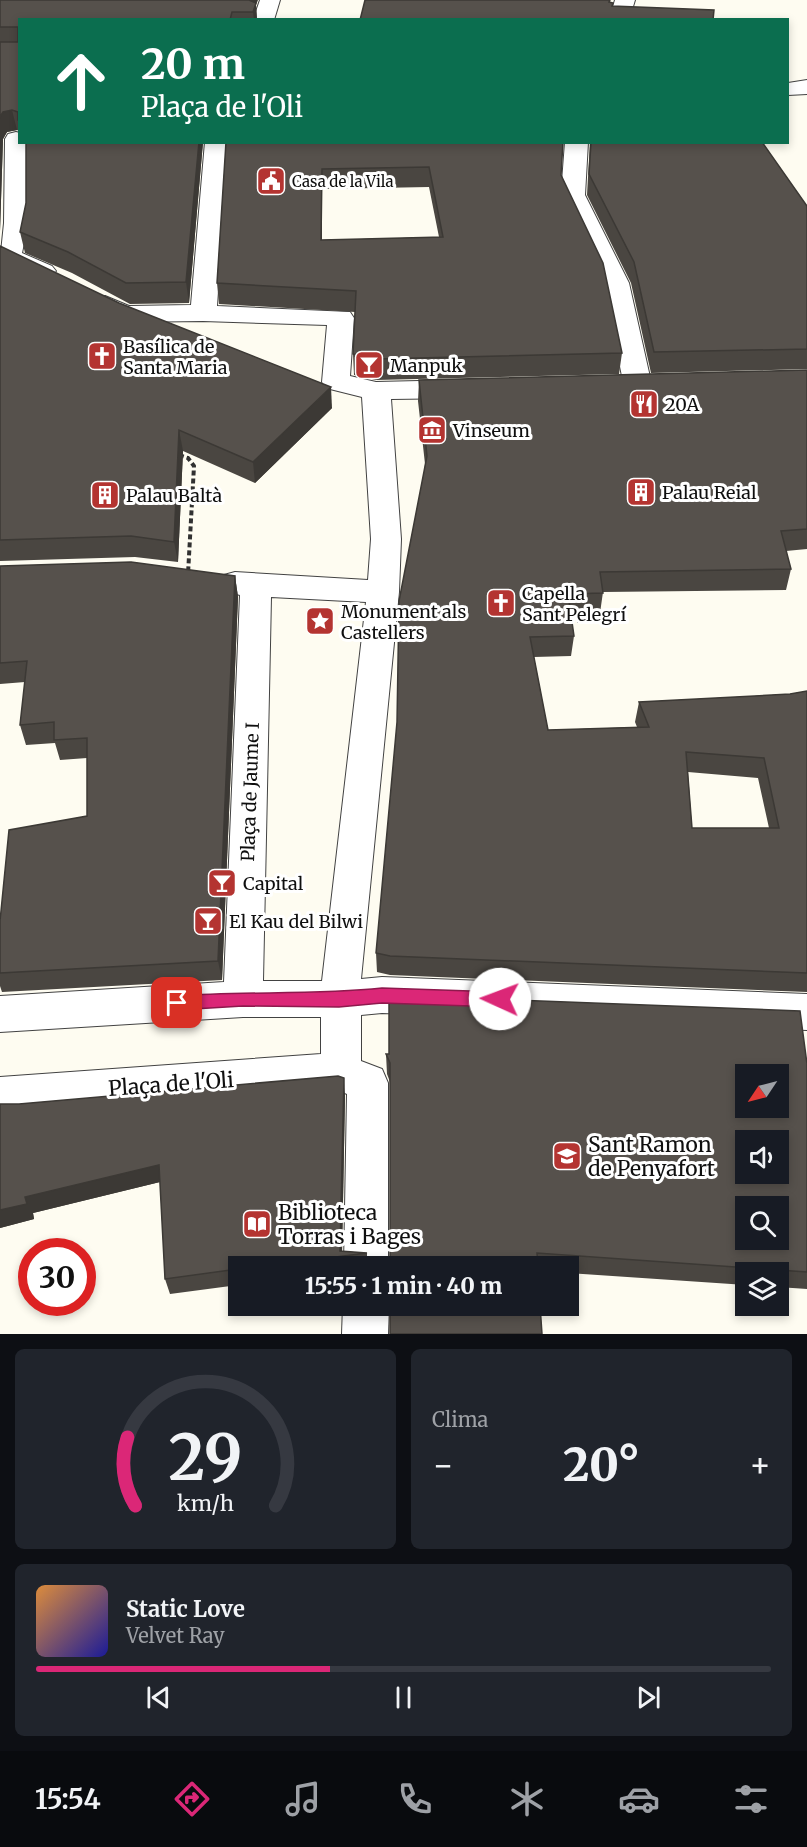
<!DOCTYPE html>
<html lang="es">
<head>
<meta charset="utf-8">
<style>
  body { margin:0; font-family:Merriweather,serif; background:#20242c; color:#f1f3f6; height:100vh; display:flex; flex-direction:column; font-size:22px; white-space:nowrap }
  * { box-sizing:border-box; margin:0 }
  p { font-size:20px; color:#9ea1a6 }
  .icon { flex:none; width:33px; height:33px; fill:none; stroke:currentColor; stroke-width:2; stroke-linecap:round; stroke-linejoin:round }
  .map { position:relative; height:1334px; overflow:hidden }
  .panel { display:flex; flex-direction:column; gap:15px; padding:15px; background:#0d0f14; flex:1 }
  .panel>* { flex:none }
  .hud { position:absolute; left:18px; top:18px; width:771px; height:126px; border-radius:0px; box-shadow:0 3px 9px #0003; background:#0b6e4f; color:#fff; overflow:hidden }
  .needle { width:39px; rotate:235deg }
  .fabs { position:absolute; left:735px; top:1064px; display:grid; gap:12px }
  .fabs a { display:grid; place-items:center; width:54px; height:54px; border-radius:0px; background:#171b24; box-shadow:0 3px 9px #0003; font-size:30px }
  .speed { position:absolute; left:18px; top:1238px; display:flex; gap:12px; font-size:30px; font-weight:700; text-align:center }
  .speed>* { display:grid; place-content:center; width:78px; height:78px; border-radius:50%; background:#171b24; box-shadow:0 3px 9px #0003; line-height:1 }
  .speed .limit { border:9px solid #d22; background:#fff; color:#111 }
  .pin { position:absolute; display:grid; place-items:center; width:51px; height:51px; color:#fff; margin:-26px; border-radius:12px; box-shadow:0 3px 9px #0006 }
  .me { position:absolute; width:66px; margin:-33px; rotate:272deg; stroke-linejoin:round; filter:drop-shadow(0 0 4px #0008) }
  .turn { display:flex; align-items:center; gap:21px; height:126px; padding:0 24px; font-size:27px }
  .turn .icon { width:78px; height:78px; stroke-width:2.5 }
  .turn b { display:block; font-size:42px; line-height:51px }
  .big { font-size:45px; font-weight:800; line-height:1.1 }
  .panel .tile { flex:1; display:flex; flex-direction:column; justify-content:center; gap:9px; min-width:0; padding:0 21px; border-radius:9px; background:#20242c }
  .panel .dial { align-items:center; gap:0 }
  .dial svg { height:156px; overflow:visible; fill:none; stroke:#363941; stroke-width:7; stroke-linecap:round; text-anchor:middle }
  .dial text { fill:#f1f3f6; stroke:none }
  .song { display:flex; align-items:center; gap:18px }
  .cover { width:72px; height:72px; border-radius:9px; background:linear-gradient(135deg,hsl(30 70% 55%),hsl(240 70% 35%)) }
  .played { height:6px; border-radius:3px; background:linear-gradient(90deg,#db2777 40%,#363941 40%) }
  .keys { display:flex; justify-content:space-around; direction:ltr }
  .heat { display:flex; justify-content:space-between; align-items:center; font-size:33px; direction:ltr }
  .panel .tiles { flex:1; display:grid; gap:15px; grid-template-columns:1fr 1fr }
  .tile:last-child { grid-column:span 2 }
  .trip { position:absolute; left:228px; top:1256px; width:351px; height:60px; border-radius:0px; background:#171b24; box-shadow:0 3px 9px #0003; font-weight:800; line-height:60px; text-align:center }
  .tab-bar { display:flex; height:96px; justify-content:space-around; align-items:center; background:#090b0e; color:#9ea1a6 }
  .tab-bar .icon { width:42px; height:42px }
  .tab-bar .on { color:#db2777 }
  .tab-bar b { font-size:27px; color:#f1f3f6 }
  .map>svg:first-child { display:block }
  .lines { fill:none; stroke-linecap:round; stroke-linejoin:round }
  .street-casing { stroke:#424242; stroke-width:2 }
  .path { stroke:#313131; stroke-width:4; stroke-dasharray:5 3; stroke-linecap:butt }
  .street { fill:#fff; fill-rule:evenodd }
  .wall { fill:#4a4641; fill-rule:evenodd }
  .shaded-wall { fill:#3c3935 }
  .building { fill:#56514c; stroke:#3c3935; stroke-width:1.5; fill-rule:evenodd }
  .route { fill:#db2777; stroke:#8e194d; stroke-width:1.5 }
  .labels { text-anchor:middle; dominant-baseline:central; stroke-width:6; stroke-linejoin:round; paint-order:stroke }
  .far-poi-label { font-size:15px; fill:#0f0f0f; stroke:#fff; text-anchor:start }
  .poi-label { font-size:18px; fill:#0f0f0f; stroke:#fff; text-anchor:start }
  .street-label { font-size:18px; fill:#0f0f0f; stroke:#fff }
  .near-street-label { font-size:21px; fill:#0f0f0f; stroke:#fff }
  .near-poi-label { font-size:21px; fill:#0f0f0f; stroke:#fff; text-anchor:start }
</style>
</head>
<body>
<div class="map">
<svg width="807" height="1334" viewBox="0 0 807 1334">
  <rect width="100%" height="100%" fill="#fefcf1"/>
  <g class="lines">
    <!-- street casing -->
    <g class="street-casing">
      <g id="street">
        <path d="M260,0H280L274,20H253Z"/>
        <path d="M615,0H635L629,20H609Z"/>
        <path d="M807,80V94L788,95V83Z"/>
        <path d="M16,132L20,133V142H28V223L22,253L52,266L56,271L52,276L43,279L34,276L0,262L4,223L5,139L8,134Z"/>
        <path d="M205,142H228L217,306L350,312L354,318L350,376L376,382L463,380L473,383L477,389L473,395L463,398L391,399L401,539L399,592L361,979L382,977L807,994V1030L382,1013L361,1015V1061L382,1069L388,1083V1266H344L347,1094L340,1091L0,1115V1077L321,1054V1017H243L0,1032V996L224,982L240,595L224,591L219,583L224,575L235,572L368,580L371,539L362,397L326,388L322,382L327,325L203,321L124,322L96,310L92,304L96,298L105,296L129,306L191,305ZM271,597L366,602L322,981H263Z"/>
        <path d="M565,142H588L585,195L629,283L652,386L648,392L638,395L628,392L624,386L603,283L561,195Z"/>
        <path d="M343,1305H389L388,1334H342Z"/>
      </g>
    </g>
    <!-- path -->
    <g class="path">
      <path d="M179,455L188,458L194,466L188,574"/>
      <path d="M569,621L595,620"/>
    </g>
    <!-- street -->
    <use href="#street" class="street"/>
  </g>
  <!-- wall -->
  <g class="wall">
    <path d="M0,0L256,5L257,20H20V131L17,130L7,132L3,139L0,231Z"/>
    <path d="M203,142L189,303L130,304L72,273L25,253L20,232L26,203Z"/>
    <path d="M226,142L561,175L622,353L619,374L376,380L354,375L353,354L355,312L219,304L217,283ZM429,187L439,237L322,240V189Z"/>
    <path d="M590,142H762L807,206V369L651,373L631,283L587,195Z"/>
    <path d="M0,246L332,408L255,483L183,451L178,562L135,557L0,561Z"/>
    <path d="M807,370V549L786,551L791,569L786,590L603,592L600,613L571,615L574,636L571,656L534,657L548,730L637,727L635,722L639,702L790,694L807,691V992L390,975L377,972L376,953L425,464L418,401L419,380ZM688,772L758,778L769,828H692Z"/>
    <path d="M0,566L235,576L238,597L222,980L2,992L0,986V921L87,816V758L60,760L55,743L26,745L20,725L25,682L0,684Z"/>
    <path d="M386,1054L807,1064V1289L778,1287V1272H746V1285L568,1273V1266H390V1082L387,1074Z"/>
    <path d="M345,1095L342,1251L367,1253V1266H238V1285L170,1294L165,1279L160,1182L33,1213L34,1219L0,1228V1104H19Z"/>
  </g>
  <!-- shaded-wall -->
  <g class="shaded-wall">
    <path d="M249,0H258L256,5L257,20H254L253,12Z"/>
    <path d="M12,110L17,130L7,132L3,139L0,231V117L3,112Z"/>
    <path d="M199,142H203L189,303L186,282Z"/>
    <path d="M322,169V261L321,240Z"/>
    <path d="M331,387L332,408L255,483L253,462Z"/>
    <path d="M179,430L183,451L178,562L174,542Z"/>
    <path d="M235,576L238,597L222,980L218,961Z"/>
    <path d="M344,1078L345,1095L342,1256L340,1251Z"/>
    <path d="M159,1165L164,1181L33,1213L34,1219L0,1228V1232V1210L25,1197Z"/>
  </g>
  <!-- building -->
  <g class="building">
    <path d="M0,0H249L256,3L253,12H232L230,20H20V120H18V112L12,110L3,112L0,117V42H18V27H0Z"/>
    <path d="M365,0H610L609,2L613,3L612,6L714,10L713,20H360Z"/>
    <path d="M26,142H199L186,282L126,283L68,252L20,232L26,203Z"/>
    <path d="M226,142H563L561,175L603,263L622,353L376,359L353,354L356,291L217,283ZM429,167L443,237L321,240L322,169Z"/>
    <path d="M591,142H762L807,206V349L654,352L634,262L589,174Z"/>
    <path d="M0,246L119,303L331,387L253,462L179,430L174,542L131,536L0,540Z"/>
    <path d="M807,370V529L781,531L791,569L600,572L603,593L568,594L574,636L530,637L548,730L649,727L639,702L790,694L807,691V973L390,956L376,953L397,722L399,601L427,456L419,380ZM686,752L764,758L779,828H692Z"/>
    <path d="M131,562L235,576L218,961L0,973V921L9,830L87,816V738L54,740V722L20,725L27,661L0,663V566Z"/>
    <path d="M389,995L800,1011L807,1064V1272L537,1253L538,1266H390V1063L386,1054H389ZM746,1074H778V1107H746ZM746,1140H778V1173H746ZM746,1206H778V1239H746Z"/>
    <path d="M338,1076L344,1078L340,1251L367,1253L266,1266H238V1269L165,1279L159,1165L25,1197L27,1204L0,1210V1104H19Z"/>
    <path d="M390,1305H540L542,1334H390Z"/>
  </g>
  <!-- route -->
  <path class="route" d="M382,988L500,992L506,994L509,999L506,1005L500,1007L382,1003L339,1007L243,1006L177,1010L171,1008L169,1003L171,998L177,996C245,991 314,995 382,988Z"/>
  <!-- icons -->
  <defs>
    <g id="civic-square" transform="scale(1.5)"><rect x="-9" y="-9" width="18" height="18" rx="4" fill="#b43431" stroke="#fff"/><path d="M-.6-6.5H3V-4.5H.6V-3L4-1V1h2V6H-6V1h2V-1L-.6-3ZM-1.2 2.5V6h2.4V2.5Z" fill="#fff"/></g>
    <g id="church-square" transform="scale(1.5)"><rect x="-9" y="-9" width="18" height="18" rx="4" fill="#b43431" stroke="#fff"/><path d="M-1.2-6h2.4v3.5h3.3v2.4h-3.3V6h-2.4V-.1h-3.3v-2.4h3.3Z" fill="#fff"/></g>
    <g id="bar-square" transform="scale(1.5)"><rect x="-9" y="-9" width="18" height="18" rx="4" fill="#b43431" stroke="#fff"/><path d="M-6-5H6L.8 .8V4.5H3.5V6h-7V4.5H-.8V.8Z" fill="#fff"/></g>
    <g id="restaurant-square" transform="scale(1.5)"><rect x="-9" y="-9" width="18" height="18" rx="4" fill="#b43431" stroke="#fff"/><path d="M-5-6h1v4h1v-4h1v4h1v-4h1v5L-1.5 .5V6h-2V.5L-5-1ZM5-6V6H3V1.5H1.5Q1.5-4 5-6Z" fill="#fff"/></g>
    <g id="museum-square" transform="scale(1.5)"><rect x="-9" y="-9" width="18" height="18" rx="4" fill="#b43431" stroke="#fff"/><path d="M0-6L6-3V-2H-6V-3ZM-5-1h2V3h-2ZM-1-1h2V3h-2ZM3-1h2V3H3ZM-6 4H6V6H-6Z" fill="#fff"/></g>
    <g id="building-square" transform="scale(1.5)"><rect x="-9" y="-9" width="18" height="18" rx="4" fill="#b43431" stroke="#fff"/><path d="M-4-6H4V6H1V3H-1V6H-4ZM-2.5-4.3h1.7v1.8h-1.7ZM.8-4.3h1.7v1.8H.8ZM-2.5-1h1.7V.8h-1.7ZM.8-1h1.7V.8H.8Z" fill="#fff"/></g>
    <g id="sight-square" transform="scale(1.5)"><rect x="-9" y="-9" width="18" height="18" rx="4" fill="#b43431" stroke="#fff"/><path d="M0-6L1.8-2.2L6-1.7L2.9 1.2L3.7 5.4L0 3.3L-3.7 5.4L-2.9 1.2L-6-1.7L-1.8-2.2Z" fill="#fff"/></g>
    <g id="school-square" transform="scale(1.5)"><rect x="-9" y="-9" width="18" height="18" rx="4" fill="#b43431" stroke="#fff"/><path d="M0-5L7-2L0 1L-7-2ZM-4 1L0 2.5L4 1V4Q0 6-4 4Z" fill="#fff"/></g>
    <g id="library-square" transform="scale(1.5)"><rect x="-9" y="-9" width="18" height="18" rx="4" fill="#b43431" stroke="#fff"/><path d="M-6-4Q-3-5.5-.7-3.5V5Q-3 3-6 4ZM6-4Q3-5.5 .7-3.5V5Q3 3 6 4Z" fill="#fff"/></g>
  </defs>
  <g fill-rule="evenodd">
    <use href="#civic-square" x="271" y="181"/>
    <use href="#church-square" x="102" y="356"/>
    <use href="#bar-square" x="369" y="365"/>
    <use href="#restaurant-square" x="644" y="404"/>
    <use href="#museum-square" x="432" y="430"/>
    <use href="#building-square" x="641" y="492"/>
    <use href="#building-square" x="105" y="495"/>
    <use href="#church-square" x="501" y="603"/>
    <use href="#sight-square" x="320" y="621"/>
    <use href="#bar-square" x="222" y="883"/>
    <use href="#bar-square" x="208" y="921"/>
    <use href="#school-square" x="567" y="1156"/>
    <use href="#library-square" x="257" y="1224"/>
  </g>
  <g class="labels">
    <!-- far-poi labels -->
    <g class="far-poi-label">
      <text x="292" y="181">Casa de la Vila</text>
    </g>
    <!-- poi labels -->
    <g class="poi-label">
      <text x="123" y="346">Basílica de<tspan x="123" dy="21">Santa Maria</tspan></text>
      <text x="390" y="365">Manpuk</text>
      <text x="665" y="404">20A</text>
      <text x="453" y="430">Vinseum</text>
      <text x="662" y="492">Palau Reial</text>
      <text x="126" y="495">Palau Baltà</text>
      <text x="522" y="593">Capella<tspan x="522" dy="21">Sant Pelegrí</tspan></text>
      <text x="341" y="611">Monument als<tspan x="341" dy="21">Castellers</tspan></text>
      <text x="243" y="883">Capital</text>
      <text x="229" y="921">El Kau del Bilwi</text>
    </g>
    <!-- street labels -->
    <g class="street-label">
      <text transform="translate(250 792) rotate(-88)">Plaça de Jaume I</text>
    </g>
    <!-- near-street labels -->
    <g class="near-street-label">
      <text transform="translate(171 1084) rotate(-4)">Plaça de l'Oli</text>
    </g>
    <!-- near-poi labels -->
    <g class="near-poi-label">
      <text x="588" y="1144">Sant Ramon<tspan x="588" dy="24">de Penyafort</tspan></text>
      <text x="278" y="1212">Biblioteca<tspan x="278" dy="24">Torras i Bages</tspan></text>
    </g>
  </g>
</svg>
<div class="fabs">
<a><svg class="needle" viewBox="-14 -14 28 28"><path d="M0-13l5 13h-10z" fill="#e53935"/><path d="M0 13l5-13h-10z" fill="#9ea1a6"/></svg></a>
<a><svg class="icon" aria-label="sound" viewBox="0 0 24 24"><path d="M4 9h4l5-4v14l-5-4H4zM17 9q2 3 0 6"/></svg></a>
<a><svg class="icon" aria-label="search" viewBox="0 0 24 24"><circle cx="10" cy="10" r="6"/><path d="M15 15l6 6"/></svg></a>
<a><svg class="icon" aria-label="layers" viewBox="0 0 24 24"><path d="M12 4l9 5-9 5-9-5zM3 14l9 5 9-5"/></svg></a>
</div>
<div class="speed"><div class="limit">30</div></div>
<div class="pin" style="left:177px;top:1003px;background:#d93025"><svg class="icon" aria-label="arrive" viewBox="0 0 24 24"><path d="M6 21V4h12l-3 4 3 4H6"/></svg></div>
<svg class="me" style="left:500px;top:999px" viewBox="-20 -20 40 40"><circle r="19" fill="#fff"/><path d="M0-13L10 11 0 6-10 11z" fill="#db2777"/></svg>
<div class="trip">15:55 · 1 min · 40 m</div>
<div class="hud">
<div class="turn"><svg class="icon" aria-label="ahead" viewBox="0 0 24 24"><path d="M12 20V5M6 11l6-6 6 6"/></svg><div><b>20 m</b>Plaça de l'Oli</div></div>
</div>
</div>
<section class="panel">
<div class="tiles">
<div class="tile dial"><svg viewBox="0 0 100 80">
<path d="M14 69A42 42 0 1 1 86 69"/>
<path d="M14 69A42 42 0 0 1 10 34" stroke="#db2777"/>
<text x="50" y="56" font-size="32" font-weight="700">29</text>
<text x="50" y="72" font-size="11">km/h</text>
</svg></div>
<div class="tile"><p>Clima</p>
<div class="heat"><a>−</a><b class="big">20°</b><a>+</a></div>
</div>
<div class="tile">
<div class="song"><i class="cover"></i><div><b>Static Love</b><p>Velvet Ray</p></div></div>
<div class="played"></div>
<div class="keys"><svg class="icon" aria-label="previous" viewBox="0 0 24 24"><path d="M18 5L8 12l10 7zM5 5v14"/></svg><svg class="icon" aria-label="pause" viewBox="0 0 24 24"><path d="M8 5v14M16 5v14"/></svg><svg class="icon" aria-label="next" viewBox="0 0 24 24"><path d="M6 5l10 7-10 7zM19 5v14"/></svg></div>
</div>
</div>
</section>
<nav class="tab-bar">
<b>15:54</b>
<svg class="icon on" aria-label="directions" viewBox="0 0 24 24"><path d="M12 3l9 9-9 9-9-9zM9 14v-3h6M13 9l2 2-2 2"/></svg>
<svg class="icon" aria-label="music" viewBox="0 0 24 24"><path d="M9 18V5l10-2v13"/><circle cx="6" cy="18" r="3"/><circle cx="16" cy="16" r="3"/></svg>
<svg class="icon" aria-label="phone" viewBox="0 0 24 24"><path d="M5 4h4l2 5-3 2q2 4 5 5l2-3 5 2v4C11 20 4 13 5 4z"/></svg>
<svg class="icon" aria-label="climate" viewBox="0 0 24 24"><path d="M12 3v18M4 7l16 10M4 17L20 7"/></svg>
<svg class="icon" aria-label="car" viewBox="0 0 24 24"><path d="M5 17H2v-5l4-1 3-4h7l3 4 3 1v5h-3M9 17h6M6 11h13"/><circle cx="7" cy="17" r="2"/><circle cx="17" cy="17" r="2"/></svg>
<svg class="icon" aria-label="filters" viewBox="0 0 24 24"><path d="M4 7h16M4 17h16"/><circle cx="9" cy="7" r="2"/><circle cx="15" cy="17" r="2"/></svg>
</nav>
</body>
</html>
